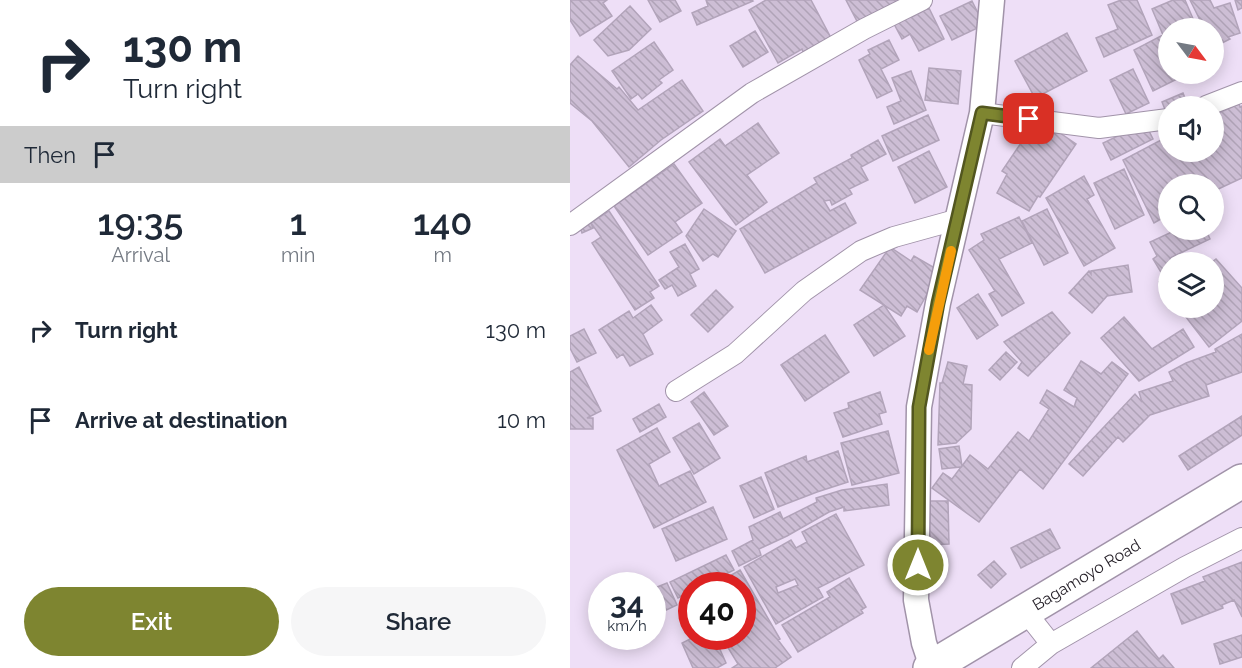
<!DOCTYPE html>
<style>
:root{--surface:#fff;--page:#f6f6f7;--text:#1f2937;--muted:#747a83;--accent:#7e8530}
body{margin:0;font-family:Raleway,sans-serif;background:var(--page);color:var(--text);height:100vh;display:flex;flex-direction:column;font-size:22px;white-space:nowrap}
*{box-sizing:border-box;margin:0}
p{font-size:20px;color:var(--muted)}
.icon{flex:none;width:33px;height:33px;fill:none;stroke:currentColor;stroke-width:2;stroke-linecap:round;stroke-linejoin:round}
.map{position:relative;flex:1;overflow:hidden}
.drawer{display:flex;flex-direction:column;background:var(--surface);width:570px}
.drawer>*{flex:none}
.banner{background:#fff;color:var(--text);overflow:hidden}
.needle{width:39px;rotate:122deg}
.buttons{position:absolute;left:588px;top:18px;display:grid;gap:12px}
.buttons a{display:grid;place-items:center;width:66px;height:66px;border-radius:50%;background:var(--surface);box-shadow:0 3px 15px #0003;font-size:30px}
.speed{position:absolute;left:18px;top:572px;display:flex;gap:12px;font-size:30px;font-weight:700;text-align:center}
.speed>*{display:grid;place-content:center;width:78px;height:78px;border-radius:50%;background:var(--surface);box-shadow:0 3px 15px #0003;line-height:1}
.speed small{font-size:15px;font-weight:400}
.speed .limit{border:9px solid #d22;background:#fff;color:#111}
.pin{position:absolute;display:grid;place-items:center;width:51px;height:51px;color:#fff;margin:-26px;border-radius:12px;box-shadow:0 3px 9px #0006}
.me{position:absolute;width:66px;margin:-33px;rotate:0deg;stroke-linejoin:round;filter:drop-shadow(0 0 4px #0008)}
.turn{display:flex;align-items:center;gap:21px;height:126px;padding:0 24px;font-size:27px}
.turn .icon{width:78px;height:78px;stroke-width:2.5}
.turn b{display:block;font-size:42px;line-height:51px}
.then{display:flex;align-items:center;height:57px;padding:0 24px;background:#0003;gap:12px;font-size:22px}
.eta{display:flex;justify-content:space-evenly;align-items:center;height:102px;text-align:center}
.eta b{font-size:36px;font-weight:600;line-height:42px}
.primary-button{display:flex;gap:12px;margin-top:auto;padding:12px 24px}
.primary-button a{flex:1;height:69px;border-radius:36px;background:var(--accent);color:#fff;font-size:24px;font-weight:600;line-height:69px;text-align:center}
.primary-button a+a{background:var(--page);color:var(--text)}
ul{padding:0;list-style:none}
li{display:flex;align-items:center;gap:18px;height:90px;padding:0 24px}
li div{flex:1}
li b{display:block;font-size:22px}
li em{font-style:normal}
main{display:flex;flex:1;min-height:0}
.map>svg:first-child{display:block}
</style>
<main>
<section class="drawer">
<div class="banner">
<div class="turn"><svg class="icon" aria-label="right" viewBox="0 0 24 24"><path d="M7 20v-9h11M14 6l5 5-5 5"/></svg><div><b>130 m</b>Turn right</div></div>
<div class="then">Then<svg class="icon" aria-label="arrive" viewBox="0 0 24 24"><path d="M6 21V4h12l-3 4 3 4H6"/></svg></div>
</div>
<div class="eta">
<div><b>19:35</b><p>Arrival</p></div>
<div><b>1</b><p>min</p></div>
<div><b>140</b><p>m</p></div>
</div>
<ul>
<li><svg class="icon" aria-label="right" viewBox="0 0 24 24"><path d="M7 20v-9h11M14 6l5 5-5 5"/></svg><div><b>Turn right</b></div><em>130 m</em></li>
<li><svg class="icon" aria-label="arrive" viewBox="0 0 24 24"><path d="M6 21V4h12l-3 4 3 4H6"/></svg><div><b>Arrive at destination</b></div><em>10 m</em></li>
</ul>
<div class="primary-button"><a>Exit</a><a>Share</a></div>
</section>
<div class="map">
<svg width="672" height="668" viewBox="0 0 672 668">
<defs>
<pattern id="building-back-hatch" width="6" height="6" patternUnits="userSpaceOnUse" patternTransform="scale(1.5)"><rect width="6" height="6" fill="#cdbed5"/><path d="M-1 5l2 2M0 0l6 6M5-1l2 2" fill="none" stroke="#b0a3b7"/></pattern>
</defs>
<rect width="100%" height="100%" fill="#eedff7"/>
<!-- building -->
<path fill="url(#building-back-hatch)" stroke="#b2a4ba" stroke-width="1.5" fill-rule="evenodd" d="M0,0H37L33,3L42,16L10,36L0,20Z
M78,0H105L111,11L90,22Z
M136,0H182L183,1L127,25L122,13L138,6Z
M196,0H241L261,38L233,52L232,49L208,63L179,10Z
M276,0H341L290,27Z
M551,0H567L582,35L534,57L526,38L548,29L538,5Z
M603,0H615L627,28H598V74H626L612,79L611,77L583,91L564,50L593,35L582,9Z
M620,0H640L644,8L660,3L670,33L658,37L660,39L644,47V28H634Z
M665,0H672V8L668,10Z
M402,1L414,25L382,40L370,16Z
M60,6L81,29L59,50L38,56L24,40Z
M359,8L374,39L349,51L340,34L332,39L323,22L340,13L342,17Z
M185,31L198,52L173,67L160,46Z
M497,33L517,71L465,98L445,61Z
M319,40L329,60L311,69L322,91L307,98L289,60L300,54L298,50Z
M84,42L103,70L89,80L92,83L72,99L68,94L61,99L42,71Z
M8,56L47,89L49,87L68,110L112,80L133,111L91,140L59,167L22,121L0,103V65Z
M359,68L391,71L388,104L355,100Z
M563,69L579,103L556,114L540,80Z
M341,71L356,110L324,124L317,107L331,101L322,78Z
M613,93L617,103L609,106H598V111L596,112L592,102Z
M669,104L670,107L672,106V178L644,191V184H598V215L584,223L553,160L591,140L593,145L598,143V152H644V115Z
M358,115L369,140L323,161L312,136Z
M468,118L506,144L470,197L468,196L459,211L427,193L437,174L432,171Z
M188,123L209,153L177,175L197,202L166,225L119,162L150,139L155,146Z
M575,123L583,139L541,160L533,143Z
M308,140L316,154L291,167L298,180L279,189L282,194L262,205L260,200L254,201L260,211L275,203L286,223L195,273L170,229L247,183L244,178L282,158L281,155Z
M359,151L377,187L345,203L328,167Z
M104,164L132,203L105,222L112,232L78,255L44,206Z
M554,169L574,215L545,229L524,183Z
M514,176L524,195L517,199L545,248L514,266L476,198Z
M134,209L166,231L148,257L143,254L133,261L116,236Z
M477,209L498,253L474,265L452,221Z
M39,211L89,286L80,292L84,298L65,310L22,243L31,237L21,223Z
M449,217L462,243L429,259L454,303L432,316L419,294L425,291L399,250L414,240L411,234Z
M21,223L23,228L12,233L10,227Z
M606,230H636L640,239L600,258L602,262H598V270L592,274L583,259L587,256L580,242Z
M115,244L129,269L120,274L126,286L108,296L102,285L95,289L89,280L109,267L100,252Z
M320,247L341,261L344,256L370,271L347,312L337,306L331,316L290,290Z
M622,256L627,262H614Z
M646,259L672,288V321L639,347L609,308H644V262H642Z
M558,265L562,292L537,296L522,313L499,293L519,271L521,274V271Z
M598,275V294L589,282Z
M146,290L163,307L138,332L121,315Z
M408,294L428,325L407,339L387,308Z
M81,305L92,320L73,334L83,354L60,366L53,354L47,358L29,330L59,311L63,318Z
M314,305L335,336L304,356L284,325Z
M482,312L500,333L458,376L448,368L452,362L434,342Z
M554,317L582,349L613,329L624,347L569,381L531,338Z
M14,329L26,353L7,362L0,348V336Z
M672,334V372L636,385L639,396L580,415L553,442L548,437L513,476L499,464L565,394L572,402L569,392L603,381L599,372L616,363L646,352L645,349Z
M255,335L279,372L235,401L211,365Z
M436,352L447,362L430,380L419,370Z
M511,361L531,374L542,362L558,374L473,489L450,469L409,522L362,488L373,473L382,479L391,467L372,469L369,449L389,446L392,466L400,455L418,469L448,432L459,441L479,409L470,403L477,390L504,407L507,398L494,390Z
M378,362L397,366L393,384L402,385L401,429L386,443L368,445L370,383H372Z
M9,367L31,411L17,418H23V429H0V372Z
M134,392L158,426L144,435L121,402Z
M310,392L316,412L309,414L312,424L273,437L264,413L279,408L278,403Z
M89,404L96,417L70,432L63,419Z
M672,416V435L618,470L609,456Z
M129,423L150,458L124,474L103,438Z
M87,428L100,452L79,464L89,486L120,471L136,502L84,528L47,450Z
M318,431L329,473L282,485L271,443Z
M268,451L278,482L247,492L208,507L195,473L236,456L237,462Z
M191,477L204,509L184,518L170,486Z
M317,484L319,505L274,511V507L259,512L217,536L189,549L191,555L169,566L162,551L183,540L179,527L210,512L213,519L247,502L246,498L272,490Z
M359,501H378L379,544L359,545Z
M143,507L157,539L106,561L92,529Z
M266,514L294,565L248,588L253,597L206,624L174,567L221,540L226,548L237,542L232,532ZM225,579L228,585L208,593L206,587Z
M480,529L490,548L451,568L441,548Z
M156,555L164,570L134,585H122V591L108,598L100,582Z
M424,561L436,574L421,588L408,575Z
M672,562V617L664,600L652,605L653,608L612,624L601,594L635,581L633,577Z
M170,570L210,639L208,640L221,657L205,668H162L168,664L151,636H172V585H144Z
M279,578L296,607L291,610L293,613L228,652L212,625L260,597L257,592Z
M97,583L107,605L90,613L82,597V589Z
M567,631L589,659L593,655L604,668H521Z
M672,635V657L650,664L644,644Z
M126,636H144L156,663L147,668H123L112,643Z"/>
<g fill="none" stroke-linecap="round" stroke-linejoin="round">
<!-- minor casing -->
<g stroke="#a193a9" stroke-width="22">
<path id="minor" d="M636,106L672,92
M412,113L529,128L598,119
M0,225L182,93L294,29L352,0
M106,391L165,354L234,291L291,251L324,237L389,219
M455,611L481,644
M452,668L481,644L615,567L672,538"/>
</g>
<!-- tertiary casing -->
<g stroke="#a193a9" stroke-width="27">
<path id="tertiary" d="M362,667L354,643L346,600L349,407L368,303L412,113L422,0"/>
</g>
<!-- trunk casing -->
<g stroke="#a193a9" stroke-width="36">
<g id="trunk">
<path id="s1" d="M360,668L672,481"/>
</g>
</g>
<!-- minor -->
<use href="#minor" stroke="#fff" stroke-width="20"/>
<!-- tertiary -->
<use href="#tertiary" stroke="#fff" stroke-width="24"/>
<!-- trunk -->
<use href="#trunk" stroke="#fff" stroke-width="33"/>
</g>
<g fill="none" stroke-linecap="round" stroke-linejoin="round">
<!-- route casing -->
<g stroke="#52561f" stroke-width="15">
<path id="route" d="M348,565L349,407L368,303L412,113L459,119"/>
</g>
<!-- route -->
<use href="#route" stroke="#7e8530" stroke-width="10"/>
<!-- slow -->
<path stroke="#f59e0b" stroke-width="10" d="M359,350L381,251"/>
</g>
<g text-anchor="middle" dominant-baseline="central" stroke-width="4.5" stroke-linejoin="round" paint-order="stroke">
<!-- street labels -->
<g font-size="16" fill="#231e26" stroke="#f8effe">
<text stroke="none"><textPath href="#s1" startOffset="182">Bagamoyo Road</textPath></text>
</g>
</g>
</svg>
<div class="buttons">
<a><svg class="needle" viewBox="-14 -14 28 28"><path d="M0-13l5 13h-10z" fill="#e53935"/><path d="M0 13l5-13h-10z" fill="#747a83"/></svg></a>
<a><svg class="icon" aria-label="sound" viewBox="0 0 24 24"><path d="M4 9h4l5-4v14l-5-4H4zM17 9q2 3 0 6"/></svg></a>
<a><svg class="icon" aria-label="search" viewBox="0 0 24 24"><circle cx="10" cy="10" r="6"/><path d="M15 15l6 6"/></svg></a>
<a><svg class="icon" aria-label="layers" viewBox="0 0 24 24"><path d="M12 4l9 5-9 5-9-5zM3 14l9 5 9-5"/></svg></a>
</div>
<div class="speed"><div>34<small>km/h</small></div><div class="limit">40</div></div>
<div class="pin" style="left:459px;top:119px;background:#d93025"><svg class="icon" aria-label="arrive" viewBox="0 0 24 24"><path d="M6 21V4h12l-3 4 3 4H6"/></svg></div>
<svg class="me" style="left:348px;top:565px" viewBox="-20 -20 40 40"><circle r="17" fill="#7e8530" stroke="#fff" stroke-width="3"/><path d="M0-11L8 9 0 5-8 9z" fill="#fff"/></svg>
</div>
</main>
